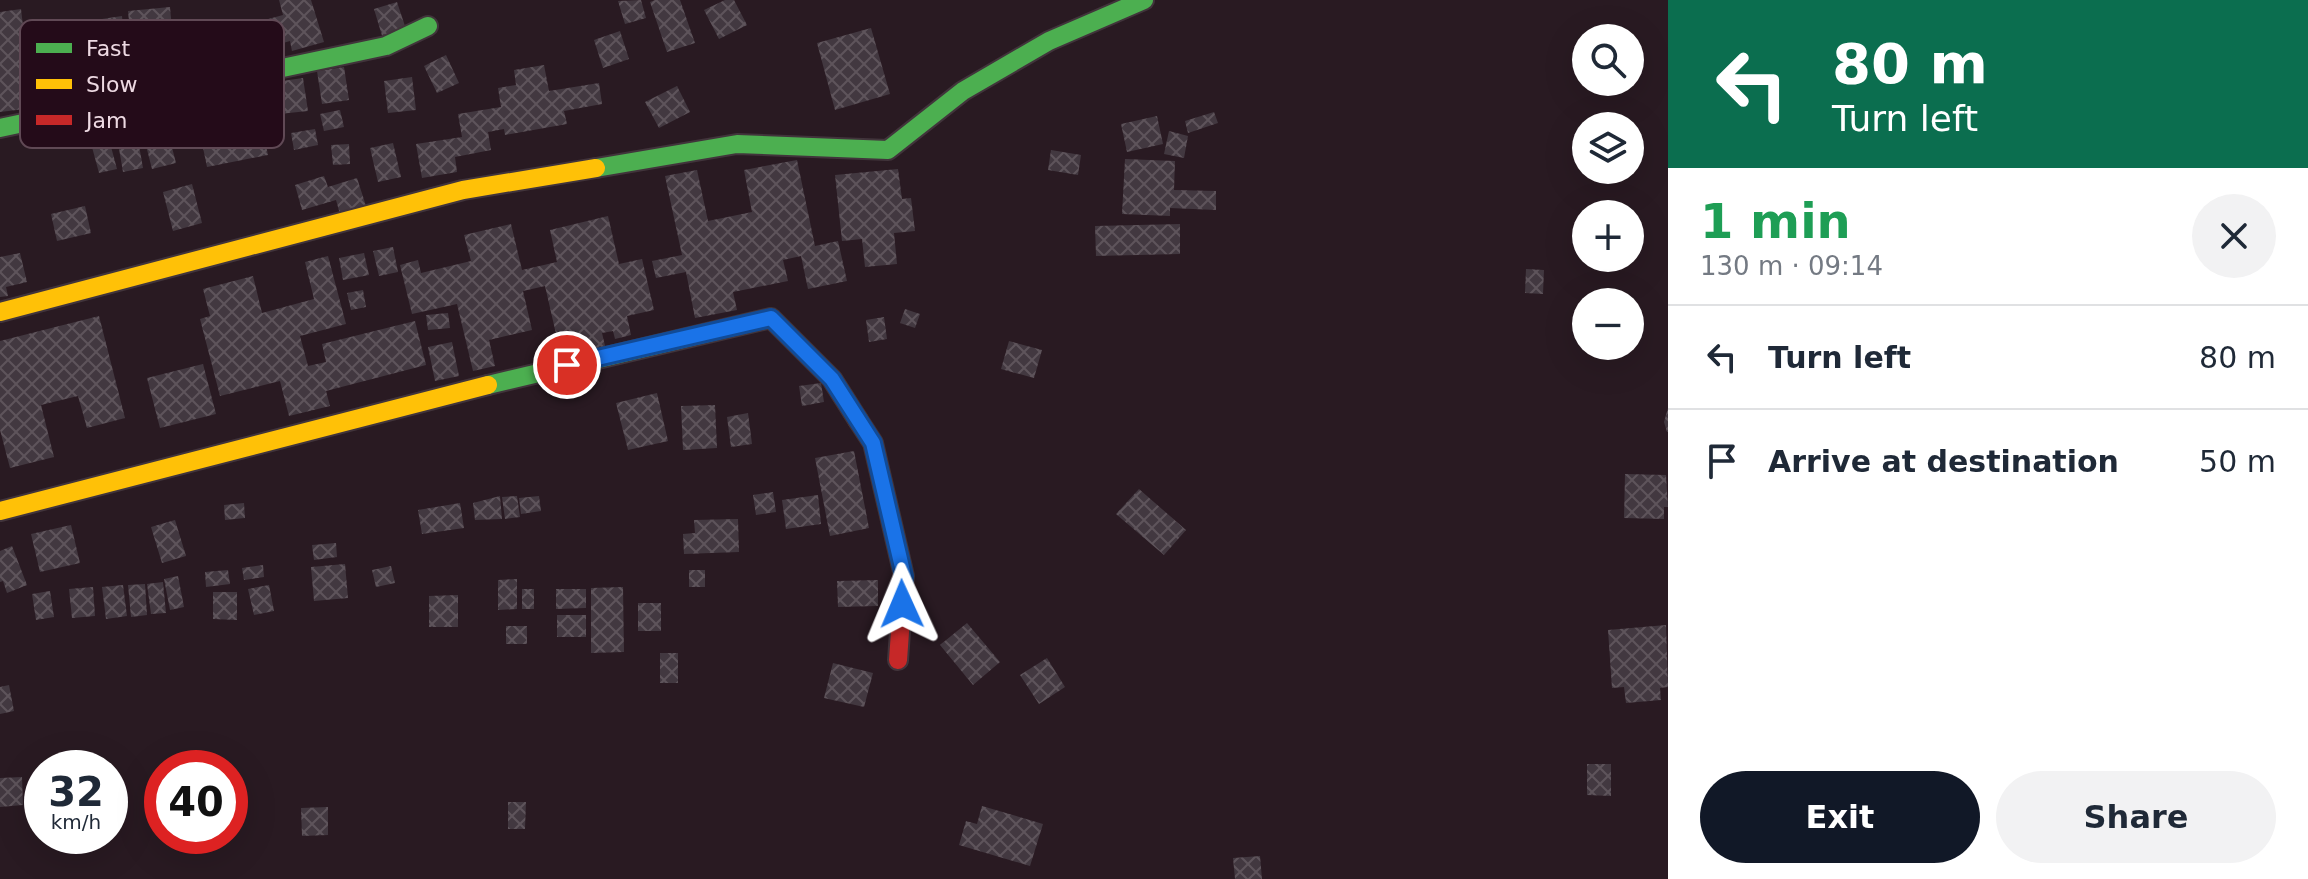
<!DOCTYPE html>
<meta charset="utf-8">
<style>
:root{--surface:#fff;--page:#f2f2f3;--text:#1f2937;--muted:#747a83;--line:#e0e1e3;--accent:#111827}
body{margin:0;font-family:"DejaVu Sans",sans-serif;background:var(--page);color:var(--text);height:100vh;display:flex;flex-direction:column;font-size:30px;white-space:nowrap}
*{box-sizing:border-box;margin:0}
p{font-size:26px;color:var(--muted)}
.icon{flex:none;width:44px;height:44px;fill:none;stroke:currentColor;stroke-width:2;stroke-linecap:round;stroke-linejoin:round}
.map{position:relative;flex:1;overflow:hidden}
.panel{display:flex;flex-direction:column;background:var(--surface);width:640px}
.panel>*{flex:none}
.hud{background:#0b6e4f;color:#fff;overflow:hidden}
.tools{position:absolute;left:1572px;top:24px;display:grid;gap:16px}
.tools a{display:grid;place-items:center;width:72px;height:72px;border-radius:50%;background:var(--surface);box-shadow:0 8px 32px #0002;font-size:40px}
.speed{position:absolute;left:24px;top:750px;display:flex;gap:16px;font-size:40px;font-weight:700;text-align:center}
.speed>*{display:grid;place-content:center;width:104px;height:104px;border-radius:50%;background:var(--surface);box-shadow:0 8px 32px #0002;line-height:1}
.speed small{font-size:20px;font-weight:400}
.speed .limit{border:12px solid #d22;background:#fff;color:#111}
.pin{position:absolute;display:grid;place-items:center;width:68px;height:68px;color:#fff;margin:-34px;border:4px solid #fff;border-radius:50%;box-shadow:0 2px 8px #0007}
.me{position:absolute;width:88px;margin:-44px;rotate:359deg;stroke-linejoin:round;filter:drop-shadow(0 0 6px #0008)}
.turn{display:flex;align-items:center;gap:28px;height:168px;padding:0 32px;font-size:36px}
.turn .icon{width:104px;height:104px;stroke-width:2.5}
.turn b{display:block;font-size:56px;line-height:68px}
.round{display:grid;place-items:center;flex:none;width:84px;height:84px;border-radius:42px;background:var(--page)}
.headline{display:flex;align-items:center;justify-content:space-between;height:136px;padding:0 32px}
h1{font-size:48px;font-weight:800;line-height:60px;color:#1e9e55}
.button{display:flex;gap:16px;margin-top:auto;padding:16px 32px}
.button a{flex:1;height:92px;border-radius:48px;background:var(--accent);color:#fff;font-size:32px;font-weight:800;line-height:92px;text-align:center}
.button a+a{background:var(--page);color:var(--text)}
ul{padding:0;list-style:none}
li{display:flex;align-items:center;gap:24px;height:104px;padding:0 32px;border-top:2px solid var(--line)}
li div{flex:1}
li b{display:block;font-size:30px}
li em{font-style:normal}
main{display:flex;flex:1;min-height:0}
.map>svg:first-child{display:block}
</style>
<main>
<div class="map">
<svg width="1668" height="879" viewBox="0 0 1668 879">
<defs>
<pattern id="building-cross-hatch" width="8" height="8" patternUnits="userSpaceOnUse" patternTransform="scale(2)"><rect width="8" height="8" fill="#423840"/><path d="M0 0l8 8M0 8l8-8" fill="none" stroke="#5e545b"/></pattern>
</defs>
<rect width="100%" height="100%" fill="#291a22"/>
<!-- building -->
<path fill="url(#building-cross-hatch)" d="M279,0H311L324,42L292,51L290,41L269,47L261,21L283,15Z
M641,0L646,18L625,24L618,1Z
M655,0H680L695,43L667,52L650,2Z
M725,0H734L747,25L719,39L704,10Z
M397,2L407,32L383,39L374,9Z
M170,7L173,40L131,44L128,11Z
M21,9L33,108L0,112V12Z
M122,16L124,40L105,42L102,19Z
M871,28L890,94L835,110L817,43Z
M620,31L629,59L603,68L594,40Z
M446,55L459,83L437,93L424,66Z
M544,65L549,91L599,83L602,104L564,111L567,124L505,135L504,129L488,132L491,150L455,157L457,172L422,178L416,144L462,137L458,114L501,107L498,88L516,85L514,70Z
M344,67L349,100L322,104L317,71Z
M412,77L416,110L388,113L384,81Z
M303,78L308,111L279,114L275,82Z
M677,86L690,112L659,128L645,102Z
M256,97L268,155L207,167L195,109Z
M340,110L344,127L324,131L320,114Z
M1214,112L1218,123L1188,133L1185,121Z
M1157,116L1163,144L1127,152L1121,124Z
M165,120L176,163L152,169L141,126Z
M315,129L318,145L294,150L291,133Z
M1169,131L1188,136L1184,158L1164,154Z
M137,134L143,168L123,172L117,137Z
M110,143L117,169L99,173L92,147Z
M393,143L401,177L378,182L370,148Z
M349,144L350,164L333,165L331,145Z
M1051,150L1081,155L1078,175L1048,170Z
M1125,159L1175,161L1174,190L1216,191V210L1170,208V216L1122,214Z
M797,160L815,246L838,241L847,281L808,289L801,256L783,260L788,281L733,292L737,310L695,318L686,272L656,278L652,261L682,255L665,176L697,170L708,221L752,212L744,170Z
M898,169L902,199L911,198L915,231L894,233L897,264L865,267L862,239L842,241L835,175Z
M324,176L328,187L357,178L366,206L340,214L336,200L302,210L295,185Z
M192,184L202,223L173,231L163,192Z
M85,206L91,233L57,241L51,214Z
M608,216L619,264L642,259L654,310L627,316L631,335L615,339L613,331L602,333L606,350L562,360L545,286L523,291L532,330L489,340L495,366L473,371L457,304L412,314L400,265L418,260L421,273L471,261L464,235L511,224L522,270L557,262L550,230Z
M1180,224V254L1096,256L1095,226Z
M393,247L398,272L379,276L373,251Z
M20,253L27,282L6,287L8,296L0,297V257Z
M364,253L369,275L343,280L339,258Z
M328,256L346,324L300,336L308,366L326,362L322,344L415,321L426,365L326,391L330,406L289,416L280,381L220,396L200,319L210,316L203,289L253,276L262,313L314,299L305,262Z
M1526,269L1544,270L1543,294L1525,293Z
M363,290L366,307L351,310L347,293Z
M905,309L920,314L915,328L900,323Z
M448,313L450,328L428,330L426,315Z
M99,316L125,418L87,428L78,396L41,405L54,457L10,468L0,430V341Z
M884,317L887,339L869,342L866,320Z
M1009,341L1042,350L1034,378L1001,369Z
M452,342L459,376L435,381L428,347Z
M203,364L216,414L160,428L147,378Z
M821,383L824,402L802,406L799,386Z
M657,393L668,441L628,450L616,403Z
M715,405L717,448L683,450L681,406Z
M1668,408V432H1667L1664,422Z
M748,413L752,444L731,447L727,417Z
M854,451L869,528L830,536L815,458Z
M1625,474L1666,475L1668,507H1664V519L1624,518Z
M1139,489L1186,530L1164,555L1116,514Z
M773,492L776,512L756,515L753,495Z
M818,495L821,524L786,529L782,500Z
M500,496L502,519L475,520L473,503Z
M517,496L520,517L505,519L502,497Z
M539,496L541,511L521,514L519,498Z
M244,503L245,518L225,520L224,505Z
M460,503L464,528L422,534L418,510Z
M738,519L739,552L684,554L683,534L695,533L694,520Z
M175,520L186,556L162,563L151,527Z
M71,525L80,563L40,572L31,534Z
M336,543L337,557L314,560L312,545Z
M12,546L27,585L7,593L3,581L0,582V551Z
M345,564L348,598L314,601L311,567Z
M263,565L264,577L244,580L242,568Z
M391,566L395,583L376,587L372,570Z
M228,570L230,584L206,587L205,572Z
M689,570H705V587H689Z
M178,576L184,607L170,610L164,579Z
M517,579V609L498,610V580Z
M878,580V606L838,607L837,581Z
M163,582L166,613L151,614L147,584Z
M145,584L147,615L131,617L128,585Z
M123,585L127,616L106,619L102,587Z
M269,585L274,611L254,615L248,589Z
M93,587L95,616L72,618L69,589Z
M623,587L624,652L591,653V588Z
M522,589H534V609H522Z
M556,589H586V608L556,609Z
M50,591L54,617L36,620L32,594Z
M213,592H237V620L213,619Z
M458,595V627H429V596Z
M638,603H661V631H638Z
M557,615H586V637H557Z
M967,623L1000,662L973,685L940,645Z
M1666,625L1668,687L1660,688L1661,700L1626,703L1624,687L1612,688L1608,630Z
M506,626H527V644H506Z
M660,653H678V683H660Z
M1047,658L1065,687L1039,704L1020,675Z
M833,663L873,673L864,707L824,698Z
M9,685L14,711L0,714V687Z
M1587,764H1611V796L1587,795Z
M22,777L23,805L0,807V778Z
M508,802H526L525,829H508Z
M982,806L1043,824L1030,866L959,845L966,821L977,824Z
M328,807V835L302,836L301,808Z
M1260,856L1262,879H1235L1233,858Z"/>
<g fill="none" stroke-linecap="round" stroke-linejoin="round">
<!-- fast casing -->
<g stroke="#41343b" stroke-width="22">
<path id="fast" d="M0,128L386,46L428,26
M596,168L737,144L888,150L963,91L1049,41L1144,0
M488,385L771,318L832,379L858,420"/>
</g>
<!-- slow casing -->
<g stroke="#41343b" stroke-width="22">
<path id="slow" d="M0,312L463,190L596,168
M0,511L488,385"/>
</g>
<!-- jam casing -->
<g stroke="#41343b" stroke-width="22">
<path id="jam" d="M858,420L873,443L904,576L898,660"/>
</g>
<!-- fast -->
<use href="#fast" stroke="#4caf50" stroke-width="18"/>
<!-- slow -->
<use href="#slow" stroke="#ffc107" stroke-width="18"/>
<!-- jam -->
<use href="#jam" stroke="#c62828" stroke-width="18"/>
</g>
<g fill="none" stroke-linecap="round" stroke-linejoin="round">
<!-- route casing -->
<g stroke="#114b97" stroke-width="20">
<path id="route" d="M567,365L771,318L832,379L873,443L904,576L902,604"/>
</g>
<!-- route -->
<use href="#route" stroke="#1a73e8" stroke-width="14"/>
</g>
<!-- legend -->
<rect x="20" y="20" width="264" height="128" rx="12" fill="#240b19" stroke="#604955" stroke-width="2"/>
<rect x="36" y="43" width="36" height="10" fill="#4caf50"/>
<rect x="36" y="79" width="36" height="10" fill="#ffc107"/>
<rect x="36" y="115" width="36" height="10" fill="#c62828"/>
<g font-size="22" fill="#edd9e2">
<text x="86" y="56">Fast</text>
<text x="86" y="92">Slow</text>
<text x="86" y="128">Jam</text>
</g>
</svg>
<div class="tools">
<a><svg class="icon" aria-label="search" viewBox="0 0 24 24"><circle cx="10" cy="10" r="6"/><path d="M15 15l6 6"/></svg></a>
<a><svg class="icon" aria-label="layers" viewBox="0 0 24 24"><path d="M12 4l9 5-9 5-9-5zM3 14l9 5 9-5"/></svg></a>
<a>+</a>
<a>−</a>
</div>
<div class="speed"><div>32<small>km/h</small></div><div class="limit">40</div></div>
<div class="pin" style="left:567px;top:365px;background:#d93025"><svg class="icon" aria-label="arrive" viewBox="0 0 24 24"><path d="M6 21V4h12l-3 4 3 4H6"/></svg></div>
<svg class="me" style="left:902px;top:604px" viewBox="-20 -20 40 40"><path d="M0-17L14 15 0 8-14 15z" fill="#1a73e8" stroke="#fff" stroke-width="4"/></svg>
</div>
<section class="panel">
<div class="hud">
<div class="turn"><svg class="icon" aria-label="left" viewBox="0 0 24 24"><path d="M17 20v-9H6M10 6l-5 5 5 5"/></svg><div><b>80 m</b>Turn left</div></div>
</div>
<div class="headline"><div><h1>1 min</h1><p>130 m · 09:14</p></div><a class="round"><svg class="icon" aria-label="close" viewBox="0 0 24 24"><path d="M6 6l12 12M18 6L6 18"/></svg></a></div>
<ul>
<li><svg class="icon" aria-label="left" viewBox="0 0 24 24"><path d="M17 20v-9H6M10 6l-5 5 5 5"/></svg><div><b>Turn left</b></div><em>80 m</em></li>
<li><svg class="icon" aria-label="arrive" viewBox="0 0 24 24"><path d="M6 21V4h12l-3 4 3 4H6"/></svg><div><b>Arrive at destination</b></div><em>50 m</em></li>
</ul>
<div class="button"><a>Exit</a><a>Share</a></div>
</section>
</main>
